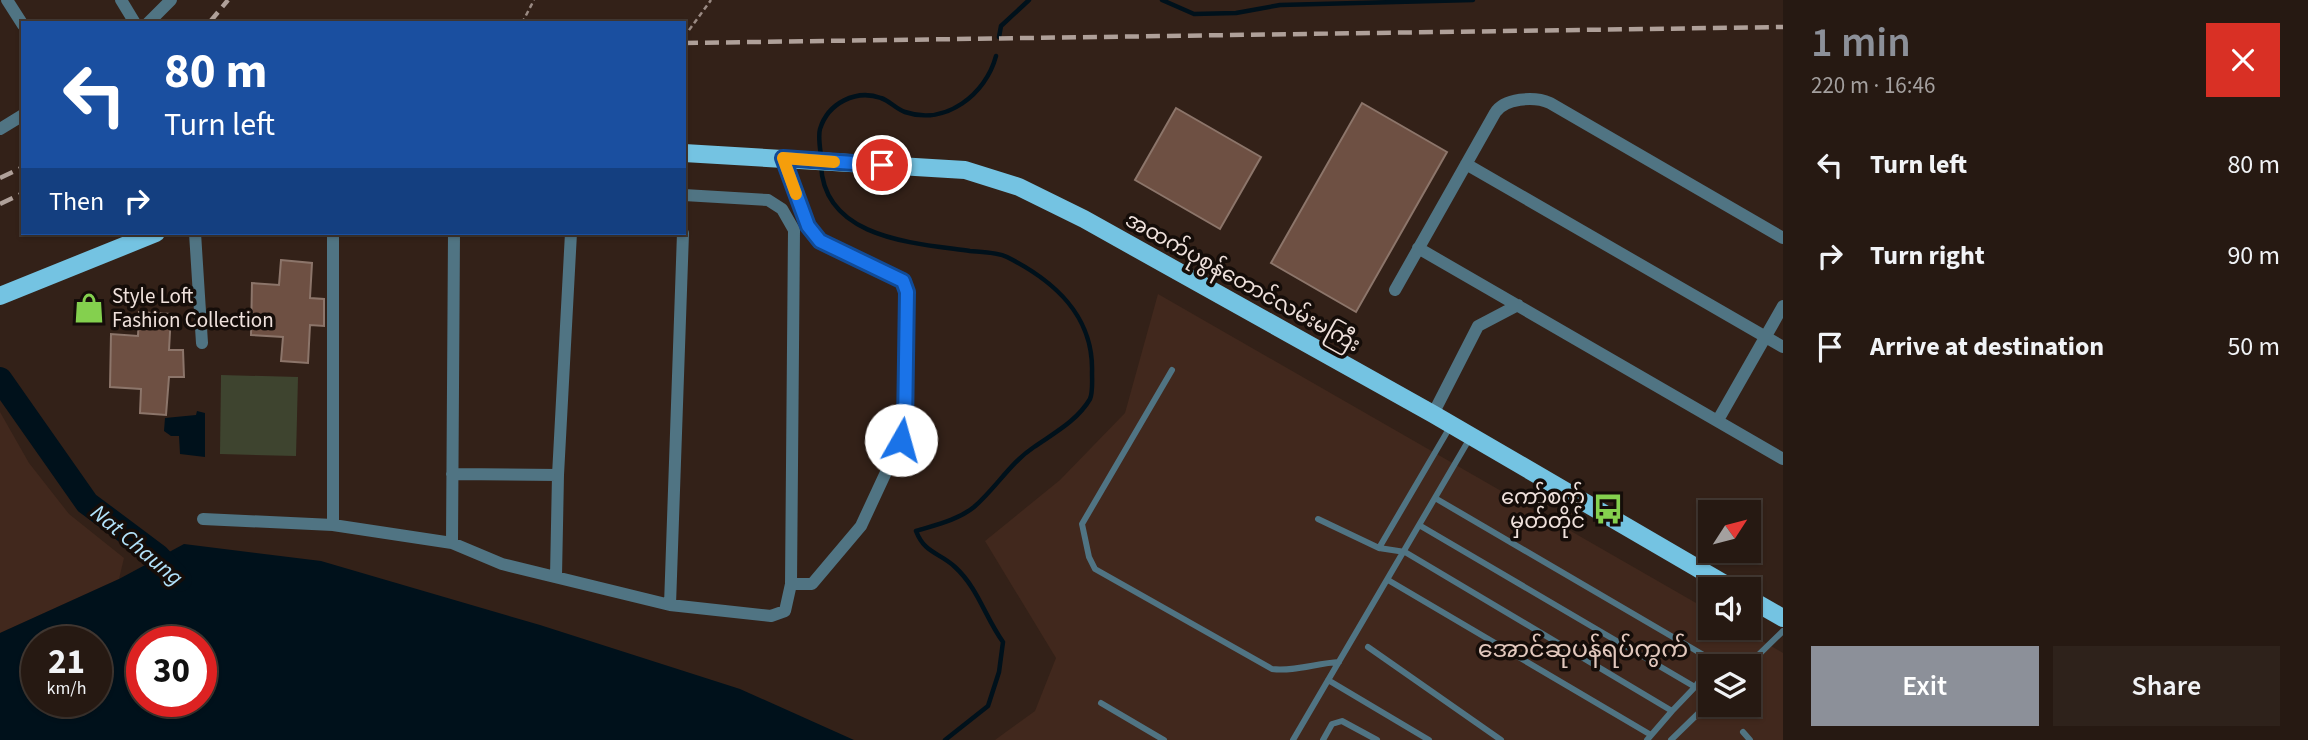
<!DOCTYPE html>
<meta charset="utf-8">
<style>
:root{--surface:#261912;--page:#2e221b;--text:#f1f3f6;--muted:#a4a09f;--line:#423832;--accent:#8c9099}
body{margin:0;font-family:"Source Sans 3","Noto Sans Myanmar",sans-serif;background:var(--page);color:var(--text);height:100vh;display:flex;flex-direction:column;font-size:26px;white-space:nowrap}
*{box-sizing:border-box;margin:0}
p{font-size:23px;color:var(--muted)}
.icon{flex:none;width:38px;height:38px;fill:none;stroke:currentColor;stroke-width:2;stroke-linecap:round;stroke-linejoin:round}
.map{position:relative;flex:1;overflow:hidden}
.panel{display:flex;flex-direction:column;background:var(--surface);width:525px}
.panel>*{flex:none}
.top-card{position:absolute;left:21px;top:21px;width:665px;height:214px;border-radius:0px;box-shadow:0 2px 5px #0004,0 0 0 2px var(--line);background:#1a4fa0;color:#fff;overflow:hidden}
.needle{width:46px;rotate:54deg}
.buttons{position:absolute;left:1698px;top:500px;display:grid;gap:14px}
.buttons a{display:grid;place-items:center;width:63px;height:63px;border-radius:0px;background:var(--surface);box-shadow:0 2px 5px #0004,0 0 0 2px var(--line);font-size:35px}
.speed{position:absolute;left:21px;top:626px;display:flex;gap:14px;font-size:35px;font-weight:700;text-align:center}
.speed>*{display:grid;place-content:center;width:91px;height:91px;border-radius:50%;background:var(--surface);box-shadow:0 2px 5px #0004,0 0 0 2px var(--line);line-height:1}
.speed small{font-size:18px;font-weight:400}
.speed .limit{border:10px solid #d22;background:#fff;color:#111}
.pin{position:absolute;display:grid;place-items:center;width:60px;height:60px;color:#fff;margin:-30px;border:4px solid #fff;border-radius:50%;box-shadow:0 2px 7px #0007}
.me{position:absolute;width:77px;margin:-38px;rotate:7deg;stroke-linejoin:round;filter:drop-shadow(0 0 5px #0008)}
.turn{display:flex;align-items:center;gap:24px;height:147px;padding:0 28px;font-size:32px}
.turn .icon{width:91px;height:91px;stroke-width:2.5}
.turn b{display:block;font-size:49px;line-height:60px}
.then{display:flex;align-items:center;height:66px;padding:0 28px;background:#0003;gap:14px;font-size:26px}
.round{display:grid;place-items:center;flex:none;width:74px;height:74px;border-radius:0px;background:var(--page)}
.head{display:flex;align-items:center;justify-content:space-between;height:119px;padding:0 28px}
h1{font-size:42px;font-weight:600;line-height:52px;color:var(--accent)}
.button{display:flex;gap:14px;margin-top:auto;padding:14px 28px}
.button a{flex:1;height:80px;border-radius:0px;background:var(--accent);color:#fff;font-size:28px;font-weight:600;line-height:80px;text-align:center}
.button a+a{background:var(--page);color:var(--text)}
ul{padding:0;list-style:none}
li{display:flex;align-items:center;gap:21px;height:91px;padding:0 28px}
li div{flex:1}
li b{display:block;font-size:26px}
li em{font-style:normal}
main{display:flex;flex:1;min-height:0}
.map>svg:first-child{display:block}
</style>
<main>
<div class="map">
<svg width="1783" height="740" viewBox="0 0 1783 740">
<rect width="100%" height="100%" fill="#332118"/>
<!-- built -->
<path fill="#41281d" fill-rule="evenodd" d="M1158,294L1710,611V628H1740L1783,653V740H995L1035,711L1056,658L985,541L1060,480L1125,413ZM1710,667H1748V705H1710Z
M0,412L29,463L69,514L124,558L119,579L0,633Z"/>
<!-- green -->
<path fill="#3e442f" d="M221,375L298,377L296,456L220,454Z"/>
<!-- water -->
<path fill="#00111b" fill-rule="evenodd" d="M197,411L205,413V457L180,454L179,436H171L164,431L165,418L196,415Z
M184,544L321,561L540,625L740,689L854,740H0V633L119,579ZM37,642H96V702H37ZM142,642H201V702H142Z"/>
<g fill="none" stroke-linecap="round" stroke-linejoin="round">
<!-- stream -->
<path stroke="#00111b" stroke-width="4.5" d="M1162,0L1194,14L1236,13L1280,5L1473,0
M999,37L1001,26L1029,0
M821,156C820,148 818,136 820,129C828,103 856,89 881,98C890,101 896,109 905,112C946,126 986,94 996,56
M821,165C824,239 914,243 970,251C982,252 997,252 1007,257C1055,281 1094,316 1092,373C1092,380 1093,392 1090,399C1077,421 1054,433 1034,447C1010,463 996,488 974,507C958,520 935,525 916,531C925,554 939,552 955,567C978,588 985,617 1003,642L999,672L988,706L945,740"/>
<!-- river -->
<path stroke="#00111b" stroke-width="24" d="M0,379L87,503L158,556L180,580"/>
</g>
<!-- building -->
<path fill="#6e5043" stroke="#8c756a" stroke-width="2" d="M1362,103L1447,152L1356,312L1271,263Z
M1176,108L1261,157L1220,229L1135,180Z
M281,260L312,263L310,298L324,299V326L310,325L308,363L281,361L283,337L251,335L252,283L279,285Z
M139,312L171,314L169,350H183L184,377H169L166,415L140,413L141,389L110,387L111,334L138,336Z"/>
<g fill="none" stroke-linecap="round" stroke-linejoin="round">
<!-- path -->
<path stroke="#9a8a83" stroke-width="2.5" stroke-dasharray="5 3.5" stroke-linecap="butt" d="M522,23L534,0
M684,37L711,0"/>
<!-- lane -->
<path stroke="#507483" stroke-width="6" d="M1172,370L1082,524L1089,557L1095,569L1272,669C1294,672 1317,663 1339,662
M1435,498L1707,657L1708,669L1695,687
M1318,519L1379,548L1405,552L1672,711L1695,687L1419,525
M1379,548L1450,427
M1388,580L1651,735
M1368,647L1501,740
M1746,667L1783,631
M1328,680L1429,740
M1101,703L1164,740
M1743,732L1750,740
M1293,740L1470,438
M1323,740L1332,724L1342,721L1377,740
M1647,740L1672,711
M1671,740L1710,702"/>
<!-- street -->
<path stroke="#507483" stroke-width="12" d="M7,0L23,25
M121,0L135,23
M148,23L171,0
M0,129L23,115
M783,158L808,226L820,241L903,281L907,292L905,427L901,440L861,526L812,584H791
M1466,164L1783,347
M195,233L202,343
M1418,248L1783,459
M1395,290L1495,113C1504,98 1534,96 1550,103L1783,238
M1433,414L1478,326L1518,305
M1718,420L1783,306
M452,474L558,475
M203,519L333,525L452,543L502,564L670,605L771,616L785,611L791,584L794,230L782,209L768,200L684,195
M333,525V233
M452,543L454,233
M556,576L558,475L571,233
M670,605L683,233"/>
<!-- primary -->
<path stroke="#74c3e2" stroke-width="18" d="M684,153L965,170L1019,187L1084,219L1433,414L1735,590
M0,296L156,233
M1748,598L1783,618"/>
<!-- rail -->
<path stroke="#afa099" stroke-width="4.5" stroke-dasharray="14 7" stroke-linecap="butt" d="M209,23L228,0
M684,43L1783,27
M0,178L23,167
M0,204L23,193"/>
</g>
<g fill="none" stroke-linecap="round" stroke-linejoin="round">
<!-- route casing -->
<g stroke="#114b97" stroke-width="18">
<path id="route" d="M882,165L783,158L808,226L820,241L903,281L907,292L905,427L901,440"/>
</g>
<!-- route -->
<use href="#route" stroke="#1a73e8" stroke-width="12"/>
<!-- slow -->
<path stroke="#f59e0b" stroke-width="12" d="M796,194L783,158L834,162"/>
</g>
<!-- icons -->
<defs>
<g id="shop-bare" transform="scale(2.415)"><path d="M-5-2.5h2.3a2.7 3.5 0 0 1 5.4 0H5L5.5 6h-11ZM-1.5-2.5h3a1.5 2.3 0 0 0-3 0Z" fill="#84d04e" stroke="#150d09" stroke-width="2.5" paint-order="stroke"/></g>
<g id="bus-bare" transform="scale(2.415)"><path d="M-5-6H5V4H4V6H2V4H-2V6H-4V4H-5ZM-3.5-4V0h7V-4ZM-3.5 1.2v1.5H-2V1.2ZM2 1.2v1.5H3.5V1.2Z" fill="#84d04e" stroke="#150d09" stroke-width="2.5" paint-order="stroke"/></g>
</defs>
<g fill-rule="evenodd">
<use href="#shop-bare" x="89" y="308"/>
<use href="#bus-bare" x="1608" y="509"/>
</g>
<g text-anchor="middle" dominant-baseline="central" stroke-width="7" stroke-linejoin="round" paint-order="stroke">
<!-- street labels -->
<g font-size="21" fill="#efe1dc" stroke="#150d09">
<text transform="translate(1243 282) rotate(29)">အထက်ပုစွန်တောင်လမ်းမကြီး</text>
</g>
<!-- poi labels -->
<g font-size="21" fill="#efe1dc" stroke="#150d09" text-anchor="start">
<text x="112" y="296">Style Loft<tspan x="112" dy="24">Fashion Collection</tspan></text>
<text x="1585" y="497" text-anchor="end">ကော်စက်<tspan x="1585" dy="24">မှတ်တိုင်</tspan></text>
</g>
<!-- water labels -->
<g font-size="23" font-style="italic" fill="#b3e3fb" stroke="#150d09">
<text transform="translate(137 545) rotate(40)">Nat Chaung</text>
</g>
<!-- quarter labels -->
<g font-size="24" fill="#e2c8bd" stroke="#150d09">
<text x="1583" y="649">အောင်ဆုပန်ရပ်ကွက်</text>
</g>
</g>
</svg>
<div class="buttons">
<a><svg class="needle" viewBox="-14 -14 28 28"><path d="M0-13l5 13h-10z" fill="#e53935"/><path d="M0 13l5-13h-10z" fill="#a4a09f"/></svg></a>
<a><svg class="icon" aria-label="sound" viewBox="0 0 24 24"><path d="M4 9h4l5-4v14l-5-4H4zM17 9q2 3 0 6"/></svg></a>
<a><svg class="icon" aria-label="layers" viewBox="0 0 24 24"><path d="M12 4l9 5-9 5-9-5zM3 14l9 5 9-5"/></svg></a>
</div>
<div class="speed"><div>21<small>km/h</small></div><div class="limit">30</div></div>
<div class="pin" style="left:882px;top:165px;background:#d93025"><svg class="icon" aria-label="arrive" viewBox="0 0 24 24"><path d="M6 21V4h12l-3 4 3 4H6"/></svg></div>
<svg class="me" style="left:901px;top:440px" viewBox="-20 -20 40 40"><circle r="19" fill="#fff"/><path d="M0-13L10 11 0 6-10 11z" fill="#1a73e8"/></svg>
<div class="top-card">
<div class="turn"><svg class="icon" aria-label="left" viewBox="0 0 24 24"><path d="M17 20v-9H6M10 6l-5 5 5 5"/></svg><div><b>80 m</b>Turn left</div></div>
<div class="then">Then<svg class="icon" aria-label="right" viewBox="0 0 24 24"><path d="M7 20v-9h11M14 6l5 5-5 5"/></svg></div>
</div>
</div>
<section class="panel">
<div class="head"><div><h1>1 min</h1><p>220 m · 16:46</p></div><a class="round" style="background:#d93025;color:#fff"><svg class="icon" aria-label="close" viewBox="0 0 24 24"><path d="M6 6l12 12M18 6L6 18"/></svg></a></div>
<ul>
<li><svg class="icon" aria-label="left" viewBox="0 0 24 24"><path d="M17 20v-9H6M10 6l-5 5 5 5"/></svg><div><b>Turn left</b></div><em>80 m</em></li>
<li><svg class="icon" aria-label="right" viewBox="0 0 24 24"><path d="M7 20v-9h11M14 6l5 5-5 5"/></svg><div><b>Turn right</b></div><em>90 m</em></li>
<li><svg class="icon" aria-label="arrive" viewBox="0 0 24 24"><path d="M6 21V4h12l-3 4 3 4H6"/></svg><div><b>Arrive at destination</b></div><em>50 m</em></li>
</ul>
<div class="button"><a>Exit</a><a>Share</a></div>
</section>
</main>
